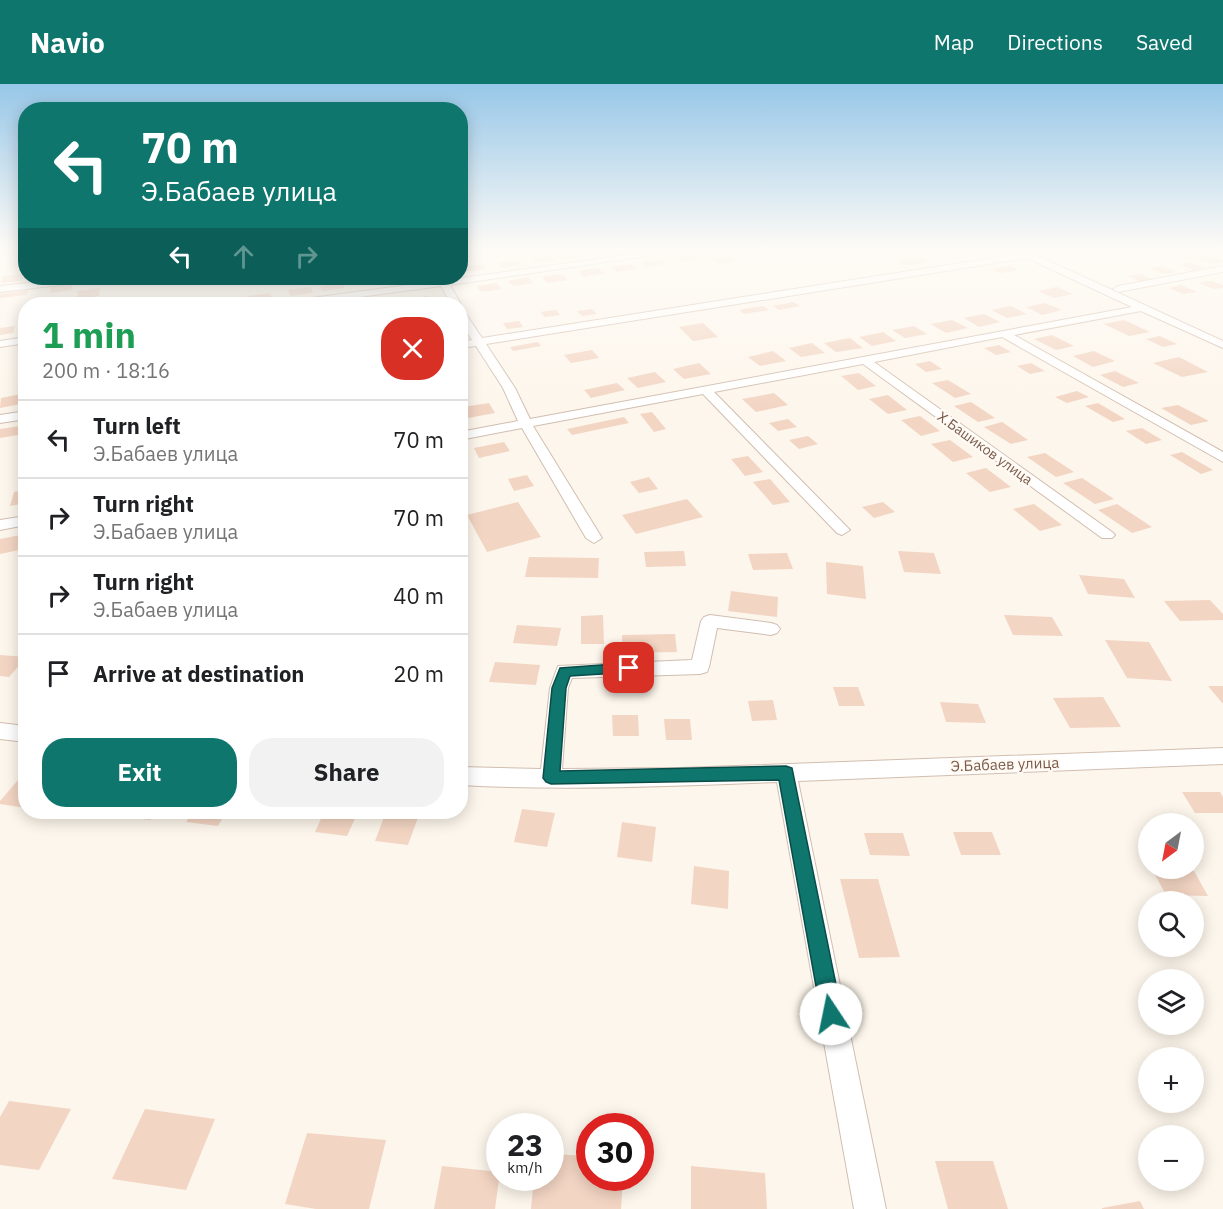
<!DOCTYPE html>
<meta charset="utf-8">
<style>
:root{--surface:#fff;--page:#f2f2f2;--text:#202124;--muted:#757577;--line:#e0e0e0;--accent:#0f766e}
body{margin:0;font-family:"IBM Plex Sans",sans-serif;background:var(--page);color:var(--text);height:100vh;display:flex;flex-direction:column;font-size:22px;white-space:nowrap}
*{box-sizing:border-box;margin:0}
p{font-size:20px;color:var(--muted)}
.icon{flex:none;width:33px;height:33px;fill:none;stroke:currentColor;stroke-width:2;stroke-linecap:round;stroke-linejoin:round}
.map{position:relative;flex:1;overflow:hidden}
.details{position:absolute;left:18px;top:213px;width:450px;height:522px;display:flex;flex-direction:column;background:var(--surface);border-radius:24px;box-shadow:0 3px 15px #0003}
.details>*{flex:none}
.top-card{position:absolute;left:18px;top:18px;width:450px;height:183px;border-radius:24px;box-shadow:0 3px 15px #0003;background:#0f766e;color:#fff;overflow:hidden}
.needle{width:39px;rotate:212deg}
.tools{position:absolute;left:1138px;top:729px;display:grid;gap:12px}
.tools a{display:grid;place-items:center;width:66px;height:66px;border-radius:50%;background:var(--surface);box-shadow:0 3px 15px #0003;font-size:30px}
.speed{position:absolute;left:486px;top:1029px;display:flex;gap:12px;font-size:30px;font-weight:700;text-align:center}
.speed>*{display:grid;place-content:center;width:78px;height:78px;border-radius:50%;background:var(--surface);box-shadow:0 3px 15px #0003;line-height:1}
.speed small{font-size:15px;font-weight:400}
.speed .limit{border:9px solid #d22;background:#fff;color:#111}
.pin{position:absolute;display:grid;place-items:center;width:51px;height:51px;color:#fff;margin:-26px;border-radius:12px;box-shadow:0 3px 9px #0006}
.me{position:absolute;width:66px;margin:-33px;rotate:349deg;stroke-linejoin:round;filter:drop-shadow(0 0 4px #0008)}
.turn{display:flex;align-items:center;gap:21px;height:126px;padding:0 24px;font-size:27px}
.turn .icon{width:78px;height:78px;stroke-width:2.5}
.turn b{display:block;font-size:42px;line-height:51px}
.lanes{display:flex;align-items:center;height:57px;padding:0 24px;background:#0003;justify-content:center;gap:30px;direction:ltr}
.lanes .off{opacity:.35}
.round{display:grid;place-items:center;flex:none;width:63px;height:63px;border-radius:24px;background:var(--page)}
.summary{display:flex;align-items:center;justify-content:space-between;height:102px;padding:0 24px}
h1{font-size:36px;font-weight:700;line-height:45px;color:#1e9e55}
.cta{display:flex;gap:12px;margin-top:auto;padding:12px 24px}
.cta a{flex:1;height:69px;border-radius:24px;background:var(--accent);color:#fff;font-size:24px;font-weight:700;line-height:69px;text-align:center}
.cta a+a{background:var(--page);color:var(--text)}
ul{padding:0;list-style:none}
li{display:flex;align-items:center;gap:18px;height:78px;padding:0 24px;border-top:2px solid var(--line)}
li div{flex:1}
li b{display:block;font-size:22px}
li em{font-style:normal}
header{display:flex;align-items:center;gap:36px;box-sizing:border-box;height:84px;padding:0 30px;background:var(--accent);color:#fff}
header strong{font-size:28px}
nav{display:flex;gap:33px;margin-inline-start:auto;font-size:21px}
.map>svg:first-child{display:block}
</style>
<header>
<strong>Navio</strong>
<nav><a>Map</a><a>Directions</a><a>Saved</a></nav>
</header>
<div class="map">
<svg width="1223" height="1125" viewBox="0 0 1223 1125">
<rect width="100%" height="100%" fill="#fdf6ec"/>
<!-- building -->
<path fill="#f3d5c3" d="M609,165L613,168L595,171L589,166Z
M578,167L584,172L565,175L560,170Z
M693,170L701,175L682,178L675,173Z
M550,171L555,176L536,179L531,174Z
M729,172L737,177L719,180L711,174Z
M1209,172L1223,177V178L1212,180L1197,174Z
M921,173L931,178L907,182L897,176Z
M659,175L666,180L647,183L641,178Z
M517,176L522,181L502,184L498,179Z
M1190,178L1205,184L1193,186L1178,180Z
M482,180L486,185L466,188L462,183Z
M630,180L637,185L618,188L611,183Z
M1010,182L1019,186L1001,189L991,185Z
M1162,182L1177,188L1164,190L1150,184Z
M598,184L604,189L584,193L578,187Z
M25,190L22,197L1,199L3,192Z
M562,190L568,196L547,199L542,193Z
M1140,190L1155,196L1142,198L1127,192Z
M528,193L533,199L513,202L508,197Z
M139,194V200L118,202V195Z
M381,194L384,199L362,202L360,196Z
M1211,197L1223,201V204L1214,205L1198,199Z
M342,198L344,204L322,207L320,202Z
M73,199L71,206L50,209L51,202Z
M497,199L502,205L481,208L476,202Z
M1181,201L1197,208L1183,210L1168,204Z
M311,203L313,209L290,212L288,206Z
M1057,203L1073,210L1054,214L1038,207Z
M100,204L99,212L77,215L78,207Z
M28,206L26,211L0,214V210Z
M270,209L272,215L248,219L247,212Z
M428,212L432,218L409,220L406,215Z
M233,214L234,220H209V218Z
M388,215L391,220H366L365,219Z
M793,218L800,222L779,226L773,222Z
M1045,219L1062,226L1042,231L1026,223Z
M763,222L769,226L744,230L739,226Z
M1011,222L1027,230L1007,234L991,226Z
M592,225L597,230L582,232L577,227Z
M556,226L560,231L545,233L540,228Z
M984,230L1000,238L979,243L964,234Z
M952,236L968,244L946,249L931,240Z
M1124,236L1150,248L1129,252L1104,240Z
M519,237L523,243L507,245L503,239Z
M703,239L718,253L693,257L679,243Z
M15,242L13,249L0,251V244Z
M914,242L927,250L905,254L892,246Z
M883,248L896,257L872,262L859,253Z
M1052,251L1074,262L1056,266L1034,255Z
M1160,252L1177,260L1163,263L1146,255Z
M850,254L863,264L836,268L824,259Z
M538,258L541,262L513,267L510,263Z
M812,259L825,269L801,273L789,264Z
M999,261L1011,268L996,271L984,264Z
M592,266L599,274L571,279L564,271Z
M773,267L786,277L760,282L748,273Z
M1094,267L1115,277L1093,283L1073,272Z
M1179,273L1208,288L1182,293L1153,279Z
M930,277L942,285L926,288L915,280Z
M699,279L711,290L684,295L673,285Z
M1031,279L1045,287L1030,290L1017,282Z
M1115,287L1139,299L1123,303L1100,291Z
M655,288L666,298L638,304L627,294Z
M859,289L876,302L858,306L841,292Z
M948,296L971,310L955,314L932,299Z
M617,299L625,306L591,314L584,306Z
M1077,307L1089,313L1067,319L1055,313Z
M26,309V319L0,324L1,314Z
M774,309L788,321L756,328L742,315Z
M888,311L907,326L888,330L869,315Z
M971,318L995,334L978,338L954,322Z
M489,319L495,329L468,334L463,323Z
M1098,319L1125,335L1113,338L1085,322Z
M1178,321L1209,337L1191,341L1161,324Z
M652,328L666,345L654,348L640,330Z
M920,332L940,347L921,352L901,336Z
M624,333L629,339L572,351L567,345Z
M788,335L797,343L778,347L769,339Z
M1002,338L1028,356L1011,360L984,343Z
M26,341L24,350L0,354V345Z
M1142,344L1162,356L1146,360L1126,347Z
M808,352L818,360L799,365L789,356Z
M950,356L973,373L953,378L931,360Z
M504,358L510,367L479,374L474,364Z
M1182,368L1213,386L1201,390L1170,371Z
M1045,369L1074,388L1056,393L1027,373Z
M748,372L763,388L745,392L731,375Z
M986,384L1011,403L990,408L966,389Z
M527,391L534,402L514,407L508,395Z
M649,393L658,405L639,409L630,398Z
M1082,394L1114,415L1095,420L1063,399Z
M770,395L790,418L773,421L753,398Z
M26,406V419L10,422L14,408Z
M687,415L703,433L636,450L622,431Z
M518,418L541,453L487,468L467,431Z
M883,418L895,428L874,434L862,423Z
M1034,420L1062,441L1040,447L1013,425Z
M1117,420L1152,443L1132,449L1098,426Z
M26,450L24,465L0,470V455Z
M684,467L686,482L646,483L644,468Z
M898,467L934,469L941,490L904,488Z
M787,469L793,485L753,486L748,470Z
M529,473L599,474L598,494L525,493Z
M826,478L863,482L866,515L827,510Z
M1079,491L1124,495L1135,514L1088,510Z
M731,507L778,513L777,533L728,527Z
M1210,516L1223,530V536L1180,537L1164,517Z
M603,531L604,560H581V532Z
M1004,531L1052,533L1063,552L1013,551Z
M517,541L561,544L557,562L513,559Z
M675,550L677,568L623,569L622,551Z
M1105,556L1149,558L1172,597L1127,594Z
M0,571L26,573V574L9,593L0,592Z
M495,578L540,581L536,601L489,598Z
M1208,602H1223V620Z
M833,603H858L865,622H839Z
M1103,613L1121,643L1070,644L1053,614Z
M773,616L777,636L752,637L748,617Z
M940,618L978,620L986,639L946,638Z
M612,631H638L639,652H613Z
M664,635H690L692,656H666Z
M24,689L26,724L0,720V717Z
M1182,708H1220L1223,713V729H1195Z
M522,725L555,729L547,763L514,758Z
M122,728H155L150,736L119,732Z
M193,728H226L218,742L186,738Z
M324,728H358L347,752L315,748Z
M386,728H420L408,761L375,757Z
M622,738L656,743L652,778L617,773Z
M953,748H992L1001,771H961Z
M864,749H903L910,772L870,771Z
M694,782L729,787L728,825L691,820Z
M1153,787H1194L1208,812L1166,811Z
M840,795H878L900,873L859,874Z
M9,1017L71,1025L39,1086L0,1081V1033Z
M145,1025L215,1035L186,1106L112,1095Z
M307,1049L386,1056L369,1125H316L285,1120Z
M550,1070L590,1072V1094H623L621,1125H531L534,1094H550Z
M935,1077H993L1008,1125H948Z
M442,1082L500,1088L495,1125H434Z
M691,1082L765,1089L767,1125H691Z
M1140,1117L1144,1125H1102V1124Z"/>
<g fill="none" stroke-linecap="round" stroke-linejoin="round">
<!-- minor casing -->
<g stroke="#d1beb0" stroke-width="2">
<path id="minor" d="M0,165H21L0,170Z
M669,165H695L450,201L461,220L460,221L451,220L441,202L307,220H284L289,217L438,197L437,194L447,196Z
M1013,165H1023L1223,257V264L1141,227L1014,251L1223,368V378L1002,253L874,278L1112,448L1115,451L1112,454H1102L863,280L714,308L847,443L850,446L842,451L837,449L703,310L533,342L602,454L594,459L586,454L522,344L460,356V348L518,337L503,304L476,262L460,264V258L472,256L460,238V226L464,227L482,254L1018,170ZM1027,174L1132,223L530,335L515,304L486,260Z
M1223,182V188L1118,208L1113,205L1118,202Z
M73,194H98L93,197L0,208V202Z
M26,253V259L0,263V257Z
M26,327V335L0,339V331Z
M26,432V441L0,446V436Z
M710,531L771,539L777,541L780,545L777,549L771,551L717,544L709,583L707,588L700,590L572,594L568,604L562,685L681,684L1223,664V680L798,697L886,1125H854L777,698C672,702 566,707 460,701V683L541,685L550,604L558,582L692,576L701,537L704,533Z
M0,639L26,642V658L0,655Z"/>
</g>
<!-- minor -->
<use href="#minor" fill="#fff" fill-rule="evenodd"/>
</g>
<!-- sky -->
<linearGradient id="sky" x2="0" y2="1"><stop stop-color="#97c7e8"/><stop offset="0.51" stop-color="#fefbf6"/><stop offset="1" stop-color="#fefbf6" stop-opacity="0"/></linearGradient>
<rect width="1223" height="323" fill="url(#sky)"/>
<!-- route -->
<path fill="#0f766e" stroke="#0a4d48" stroke-width="1.5" d="M629,579L634,581L636,584L634,588L570,592L566,604L560,687L786,682L792,684L842,930L839,937L831,940L824,937L821,930L779,696L551,700L546,698L543,694L552,604L560,584Z"/>
<g text-anchor="middle" dominant-baseline="central" stroke-width="4.5" stroke-linejoin="round" paint-order="stroke">
<!-- far-street labels -->
<g font-size="14" fill="#7a5c4d" stroke="#fffaf3">
<text transform="translate(985 364) rotate(36)">Х.Башиков улица</text>
</g>
<!-- street labels -->
<g font-size="15" fill="#7a5c4d" stroke="#fffaf3">
<text transform="translate(1005 680) rotate(-2)">Э.Бабаев улица</text>
</g>
</g>
</svg>
<div class="tools">
<a><svg class="needle" viewBox="-14 -14 28 28"><path d="M0-13l5 13h-10z" fill="#e53935"/><path d="M0 13l5-13h-10z" fill="#757577"/></svg></a>
<a><svg class="icon" aria-label="search" viewBox="0 0 24 24"><circle cx="10" cy="10" r="6"/><path d="M15 15l6 6"/></svg></a>
<a><svg class="icon" aria-label="layers" viewBox="0 0 24 24"><path d="M12 4l9 5-9 5-9-5zM3 14l9 5 9-5"/></svg></a>
<a>+</a>
<a>−</a>
</div>
<div class="speed"><div>23<small>km/h</small></div><div class="limit">30</div></div>
<div class="pin" style="left:629px;top:584px;background:#d93025"><svg class="icon" aria-label="arrive" viewBox="0 0 24 24"><path d="M6 21V4h12l-3 4 3 4H6"/></svg></div>
<svg class="me" style="left:831px;top:930px" viewBox="-20 -20 40 40"><circle r="19" fill="#fff"/><path d="M0-13L10 11 0 6-10 11z" fill="#0f766e"/></svg>
<div class="top-card">
<div class="turn"><svg class="icon" aria-label="left" viewBox="0 0 24 24"><path d="M17 20v-9H6M10 6l-5 5 5 5"/></svg><div><b>70 m</b>Э.Бабаев улица</div></div>
<div class="lanes"><svg class="icon" aria-label="left" viewBox="0 0 24 24"><path d="M17 20v-9H6M10 6l-5 5 5 5"/></svg><svg class="icon off" aria-label="ahead" viewBox="0 0 24 24"><path d="M12 20V5M6 11l6-6 6 6"/></svg><svg class="icon off" aria-label="right" viewBox="0 0 24 24"><path d="M7 20v-9h11M14 6l5 5-5 5"/></svg></div>
</div>
<section class="details">
<div class="summary"><div><h1>1 min</h1><p>200 m · 18:16</p></div><a class="round" style="background:#d93025;color:#fff"><svg class="icon" aria-label="close" viewBox="0 0 24 24"><path d="M6 6l12 12M18 6L6 18"/></svg></a></div>
<ul>
<li><svg class="icon" aria-label="left" viewBox="0 0 24 24"><path d="M17 20v-9H6M10 6l-5 5 5 5"/></svg><div><b>Turn left</b><p>Э.Бабаев улица</p></div><em>70 m</em></li>
<li><svg class="icon" aria-label="right" viewBox="0 0 24 24"><path d="M7 20v-9h11M14 6l5 5-5 5"/></svg><div><b>Turn right</b><p>Э.Бабаев улица</p></div><em>70 m</em></li>
<li><svg class="icon" aria-label="right" viewBox="0 0 24 24"><path d="M7 20v-9h11M14 6l5 5-5 5"/></svg><div><b>Turn right</b><p>Э.Бабаев улица</p></div><em>40 m</em></li>
<li><svg class="icon" aria-label="arrive" viewBox="0 0 24 24"><path d="M6 21V4h12l-3 4 3 4H6"/></svg><div><b>Arrive at destination</b></div><em>20 m</em></li>
</ul>
<div class="cta"><a>Exit</a><a>Share</a></div>
</section>
</div>
